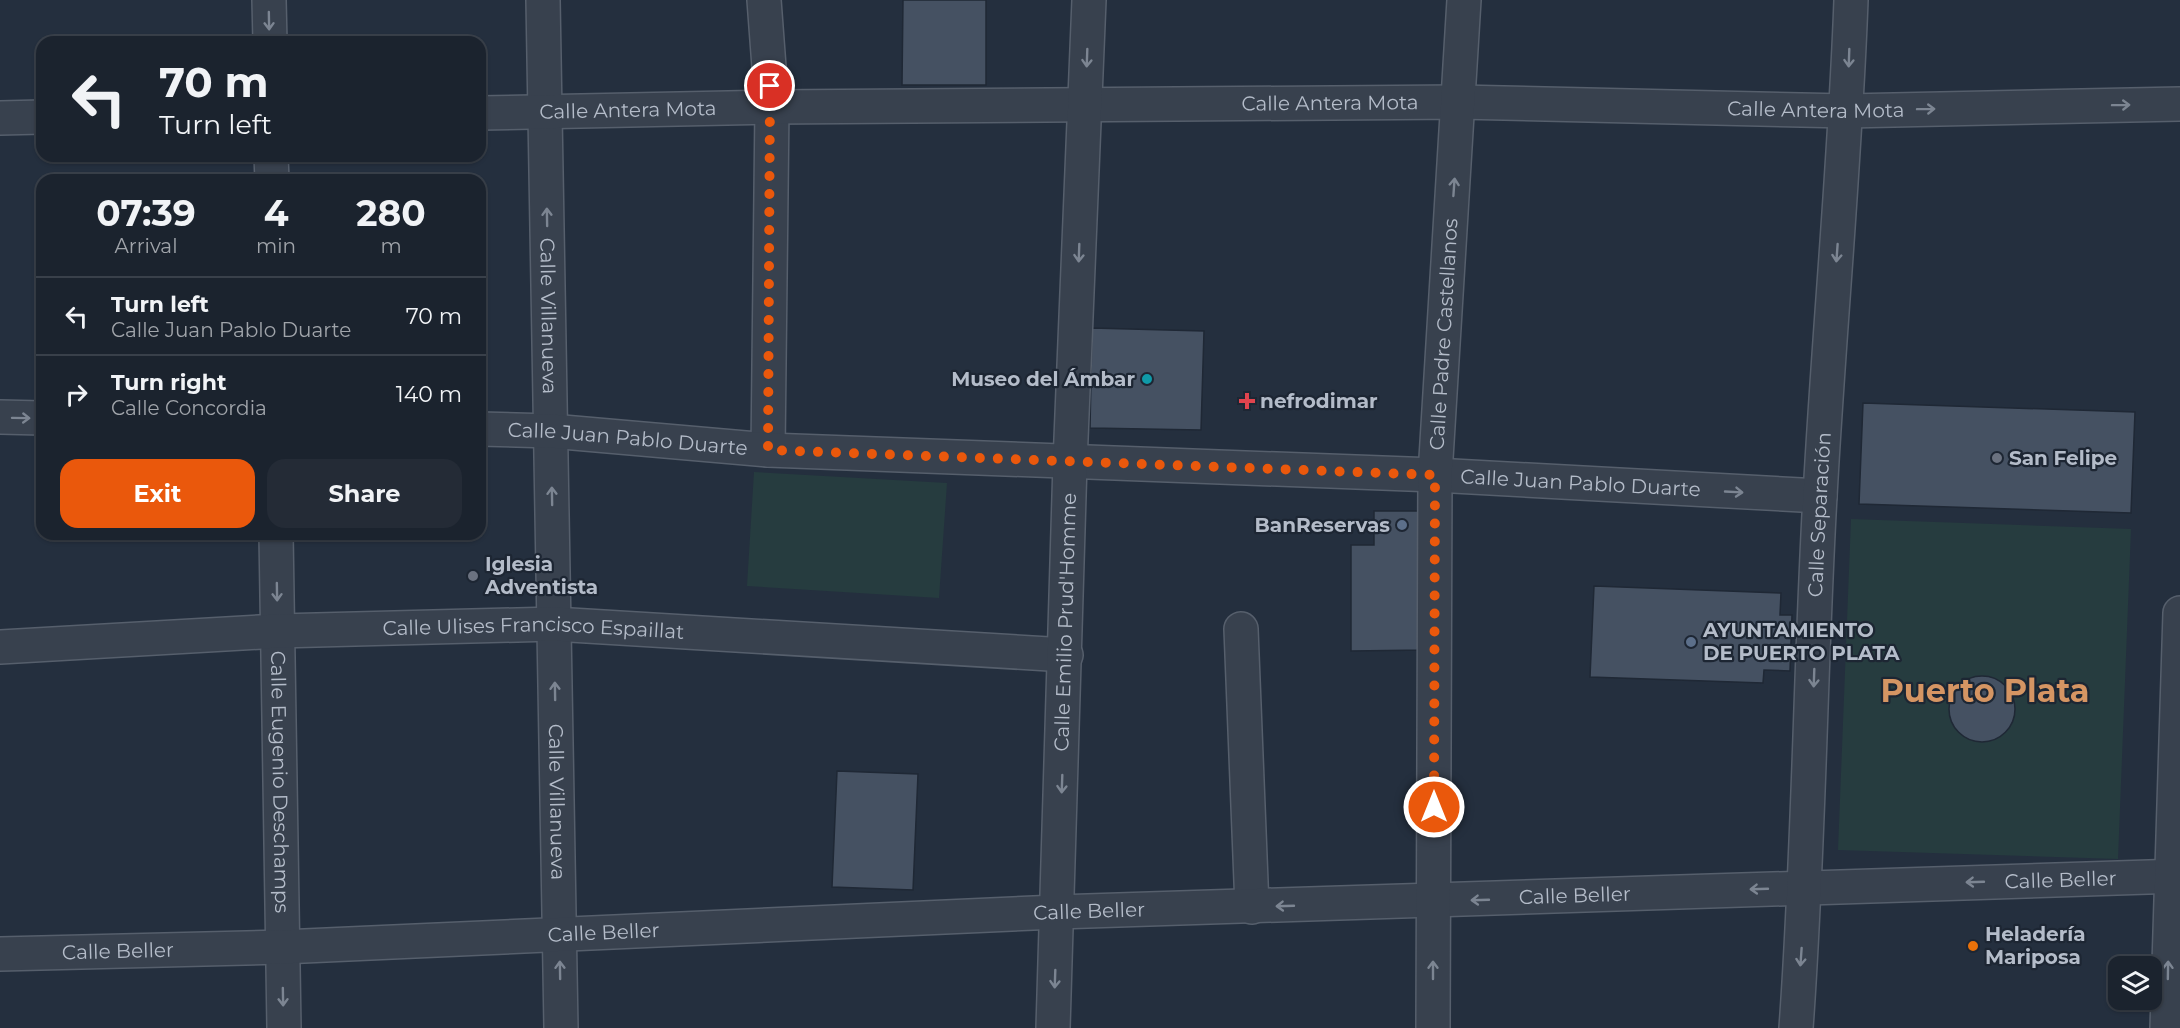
<!DOCTYPE html>
<meta charset="utf-8">
<style>
:root{--surface:#1b232e;--page:#242b36;--text:#f1f3f6;--muted:#a0a4aa;--line:#39404a;--accent:#ea580c}
body{margin:0;font-family:Montserrat,sans-serif;background:var(--page);color:var(--text);height:100vh;display:flex;flex-direction:column;font-size:22px;white-space:nowrap}
*{box-sizing:border-box;margin:0}
p{font-size:20px;color:var(--muted)}
.icon{flex:none;width:33px;height:33px;fill:none;stroke:currentColor;stroke-width:2;stroke-linecap:round;stroke-linejoin:round}
.map{position:relative;flex:1;overflow:hidden}
.side{position:absolute;left:36px;top:174px;width:450px;height:366px;display:flex;flex-direction:column;background:var(--surface);border-radius:18px;box-shadow:0 2px 4px #0004,0 0 0 2px var(--line)}
.side>*{flex:none}
.hud{position:absolute;left:36px;top:36px;width:450px;height:126px;border-radius:18px;box-shadow:0 2px 4px #0004,0 0 0 2px var(--line);background:#1b232e;color:var(--text);overflow:hidden}
.controls{position:absolute;left:2108px;top:956px;display:grid;gap:12px}
.controls a{display:grid;place-items:center;width:54px;height:54px;border-radius:12px;background:var(--surface);box-shadow:0 2px 4px #0004,0 0 0 2px var(--line);font-size:30px}
.pin{position:absolute;display:grid;place-items:center;width:51px;height:51px;color:#fff;margin:-26px;border:3px solid #fff;border-radius:50%;box-shadow:0 2px 6px #0007}
.me{position:absolute;width:66px;margin:-33px;rotate:0deg;stroke-linejoin:round;filter:drop-shadow(0 0 4px #0008)}
.turn{display:flex;align-items:center;gap:21px;height:126px;padding:0 24px;font-size:27px}
.turn .icon{width:78px;height:78px;stroke-width:2.5}
.turn b{display:block;font-size:42px;line-height:51px}
.eta{display:flex;justify-content:space-evenly;align-items:center;height:102px;text-align:center}
.eta b{font-size:36px;font-weight:700;line-height:42px}
.cta{display:flex;gap:12px;margin-top:auto;padding:12px 24px}
.cta a{flex:1;height:69px;border-radius:18px;background:var(--accent);color:#fff;font-size:24px;font-weight:700;line-height:69px;text-align:center}
.cta a+a{background:var(--page);color:var(--text)}
ul{padding:0;list-style:none}
li{display:flex;align-items:center;gap:18px;height:78px;padding:0 24px;border-top:2px solid var(--line)}
li div{flex:1}
li b{display:block;font-size:22px}
li em{font-style:normal}
.map>svg:first-child{display:block}
</style>
<div class="map">
<svg width="2180" height="1028" viewBox="0 0 2180 1028">
<rect width="100%" height="100%" fill="#242f3e"/>
<!-- green -->
<path fill="#263c3f" d="M754,472L947,483L939,598L747,586Z
M1851,519L2131,529L2118,859L1838,850Z"/>
<!-- building -->
<path fill="#455162" stroke="#1f2835" stroke-width="1.5" d="M903,0H986V85H902Z
M1092,328L1204,331L1201,430L1090,428Z
M1863,403L2135,412L2131,513L1859,504Z
M1374,511H1425V650L1351,651V545H1374Z
M1594,586L1781,593L1780,615H1792L1790,671L1764,670L1763,683L1590,677Z
M1949 709a33 33 0 1 1 66 0a33 33 0 1 1-66 0Z
M837,771L918,774L913,890L832,887Z"/>
<g fill="none" stroke-linecap="round" stroke-linejoin="round">
<!-- minor casing -->
<g stroke="#565f6c" stroke-width="36">
<g id="minor">
<path d="M269,0L270,42"/>
<path id="s1" d="M543,0L561,1028"/>
<path d="M764,0L772,107L768,450"/>
<path id="s2" d="M480,113L772,107L1459,102L1847,111L2180,104"/>
<path d="M0,118L42,117"/>
<path d="M271,156L272,180"/>
<path d="M0,417L42,418"/>
<path id="s3" d="M480,429L551,431L768,450L1435,475L1820,496"/>
<path id="s4" d="M276,534L284,1028"/>
<path d="M1241,629L1252,907"/>
<path id="s5" d="M0,647L278,631L554,624L1066,655"/>
<path id="s6" d="M0,954L282,947L1057,912L2180,876"/>
<path id="s7" d="M1053,1028L1070,463L1089,0"/>
<path id="s8" d="M1433,1028L1435,475L1464,0"/>
<path id="s9" d="M1796,1028C1809,851 1810,673 1820,496C1829,330 1845,166 1851,0"/>
<path d="M2167,1028L2180,613"/>
</g>
</g>
<!-- minor -->
<use href="#minor" stroke="#38414e" stroke-width="33"/>
</g>
<!-- one-way arrows -->
<defs><path id="oneway-shaft" d="M-6 0H5M1.5-3L5.5 0L1.5 3" fill="none" stroke-width="1.6" stroke-linecap="round" stroke-linejoin="round" transform="scale(1.5)"/></defs>
<g stroke="#7c8592">
<use href="#oneway-shaft" transform="translate(269 21) rotate(89)"/>
<use href="#oneway-shaft" transform="translate(1087 58) rotate(92)"/>
<use href="#oneway-shaft" transform="translate(1849 58) rotate(92)"/>
<use href="#oneway-shaft" transform="translate(2121 105) rotate(-1)"/>
<use href="#oneway-shaft" transform="translate(1926 109) rotate(-1)"/>
<use href="#oneway-shaft" transform="translate(1454 187) rotate(-86)"/>
<use href="#oneway-shaft" transform="translate(547 217) rotate(-91)"/>
<use href="#oneway-shaft" transform="translate(1079 253) rotate(92)"/>
<use href="#oneway-shaft" transform="translate(1837 253) rotate(94)"/>
<use href="#oneway-shaft" transform="translate(21 418) rotate(1)"/>
<use href="#oneway-shaft" transform="translate(1734 492) rotate(3)"/>
<use href="#oneway-shaft" transform="translate(552 496) rotate(-91)"/>
<use href="#oneway-shaft" transform="translate(277 592) rotate(89)"/>
<use href="#oneway-shaft" transform="translate(1814 678) rotate(92)"/>
<use href="#oneway-shaft" transform="translate(555 691) rotate(-91)"/>
<use href="#oneway-shaft" transform="translate(1062 784) rotate(92)"/>
<use href="#oneway-shaft" transform="translate(1975 882) rotate(178)"/>
<use href="#oneway-shaft" transform="translate(1759 889) rotate(178)"/>
<use href="#oneway-shaft" transform="translate(1480 900) rotate(178)"/>
<use href="#oneway-shaft" transform="translate(1285 906) rotate(178)"/>
<use href="#oneway-shaft" transform="translate(1801 957) rotate(94)"/>
<use href="#oneway-shaft" transform="translate(560 970) rotate(-91)"/>
<use href="#oneway-shaft" transform="translate(1433 970) rotate(-90)"/>
<use href="#oneway-shaft" transform="translate(2168 970) rotate(-89)"/>
<use href="#oneway-shaft" transform="translate(1055 979) rotate(92)"/>
<use href="#oneway-shaft" transform="translate(283 997) rotate(89)"/>
</g>
<g fill="none" stroke-linecap="round" stroke-linejoin="round">
<!-- route -->
<path stroke="#ea580c" stroke-width="10" stroke-dasharray="0 18" d="M770,86L768,450L1435,475L1434,807"/>
</g>
<!-- markers -->
<circle fill="#0f9aa8" stroke="#1d2633" stroke-width="2" cx="1147" cy="379" r="6"/>
<path fill="#e0444e" stroke="#1d2633" stroke-width="2" d="M1244 392h6v6h6v6h-6v6h-6v-6h-6v-6h6z"/>
<g fill="#6b7280" stroke="#1d2633" stroke-width="2">
<circle cx="1997" cy="458" r="6"/>
<circle cx="473" cy="576" r="6"/>
</g>
<g fill="#5c6f8a" stroke="#1d2633" stroke-width="2">
<circle cx="1402" cy="525" r="6"/>
<circle cx="1691" cy="642" r="6"/>
</g>
<circle fill="#e8710a" stroke="#1d2633" stroke-width="2" cx="1973" cy="946" r="6"/>
<g text-anchor="middle" dominant-baseline="central" stroke-width="4.5" stroke-linejoin="round" paint-order="stroke">
<!-- street labels -->
<g font-size="20" fill="#b4bcc9" stroke="#1d2633">
<text stroke="none"><textPath href="#s2" startOffset="850">Calle Antera Mota</textPath></text>
<text stroke="none"><textPath href="#s2" startOffset="1336">Calle Antera Mota</textPath></text>
<text stroke="none"><textPath href="#s2" startOffset="148">Calle Antera Mota</textPath></text>
<text stroke="none"><textPath href="#s1" startOffset="316">Calle Villanueva</textPath></text>
<text stroke="none"><textPath href="#s8" startOffset="694">Calle Padre Castellanos</textPath></text>
<text stroke="none"><textPath href="#s3" startOffset="148">Calle Juan Pablo Duarte</textPath></text>
<text stroke="none"><textPath href="#s3" startOffset="1102">Calle Juan Pablo Duarte</textPath></text>
<text stroke="none"><textPath href="#s9" startOffset="514">Calle Separación</textPath></text>
<text stroke="none"><textPath href="#s7" startOffset="406">Calle Emilio Prud'Homme</textPath></text>
<text stroke="none"><textPath href="#s5" startOffset="534">Calle Ulises Francisco Espaillat</textPath></text>
<text stroke="none"><textPath href="#s4" startOffset="248">Calle Eugenio Deschamps</textPath></text>
<text stroke="none"><textPath href="#s1" startOffset="802">Calle Villanueva</textPath></text>
<text stroke="none"><textPath href="#s6" startOffset="2062">Calle Beller</textPath></text>
<text stroke="none"><textPath href="#s6" startOffset="1576">Calle Beller</textPath></text>
<text stroke="none"><textPath href="#s6" startOffset="1090">Calle Beller</textPath></text>
<text stroke="none"><textPath href="#s6" startOffset="604">Calle Beller</textPath></text>
<text stroke="none"><textPath href="#s6" startOffset="118">Calle Beller</textPath></text>
</g>
<!-- poi labels -->
<g font-size="20" font-weight="bold" fill="#b4bcc9" stroke="#1d2633" text-anchor="start">
<text x="1135" y="379" text-anchor="end">Museo del Ámbar</text>
<text x="1260" y="401">nefrodimar</text>
<text x="2009" y="458">San Felipe</text>
<text x="1390" y="525" text-anchor="end">BanReservas</text>
<text x="485" y="564">Iglesia<tspan x="485" dy="23">Adventista</tspan></text>
<text x="1703" y="630">AYUNTAMIENTO<tspan x="1703" dy="23">DE PUERTO PLATA</tspan></text>
<text x="1985" y="934">Heladería<tspan x="1985" dy="23">Mariposa</tspan></text>
</g>
<!-- town labels -->
<g font-size="32" font-weight="bold" fill="#d59563" stroke="#1d2633">
<text x="1985" y="690">Puerto Plata</text>
</g>
</g>
</svg>
<div class="controls">
<a><svg class="icon" aria-label="layers" viewBox="0 0 24 24"><path d="M12 4l9 5-9 5-9-5zM3 14l9 5 9-5"/></svg></a>
</div>
<div class="pin" style="left:770px;top:86px;background:#d93025"><svg class="icon" aria-label="arrive" viewBox="0 0 24 24"><path d="M6 21V4h12l-3 4 3 4H6"/></svg></div>
<svg class="me" style="left:1434px;top:807px" viewBox="-20 -20 40 40"><circle r="17" fill="#ea580c" stroke="#fff" stroke-width="3"/><path d="M0-11L8 9 0 5-8 9z" fill="#fff"/></svg>
<div class="hud">
<div class="turn"><svg class="icon" aria-label="left" viewBox="0 0 24 24"><path d="M17 20v-9H6M10 6l-5 5 5 5"/></svg><div><b>70 m</b>Turn left</div></div>
</div>
<section class="side">
<div class="eta">
<div><b>07:39</b><p>Arrival</p></div>
<div><b>4</b><p>min</p></div>
<div><b>280</b><p>m</p></div>
</div>
<ul>
<li><svg class="icon" aria-label="left" viewBox="0 0 24 24"><path d="M17 20v-9H6M10 6l-5 5 5 5"/></svg><div><b>Turn left</b><p>Calle Juan Pablo Duarte</p></div><em>70 m</em></li>
<li><svg class="icon" aria-label="right" viewBox="0 0 24 24"><path d="M7 20v-9h11M14 6l5 5-5 5"/></svg><div><b>Turn right</b><p>Calle Concordia</p></div><em>140 m</em></li>
</ul>
<div class="cta"><a>Exit</a><a>Share</a></div>
</section>
</div>
